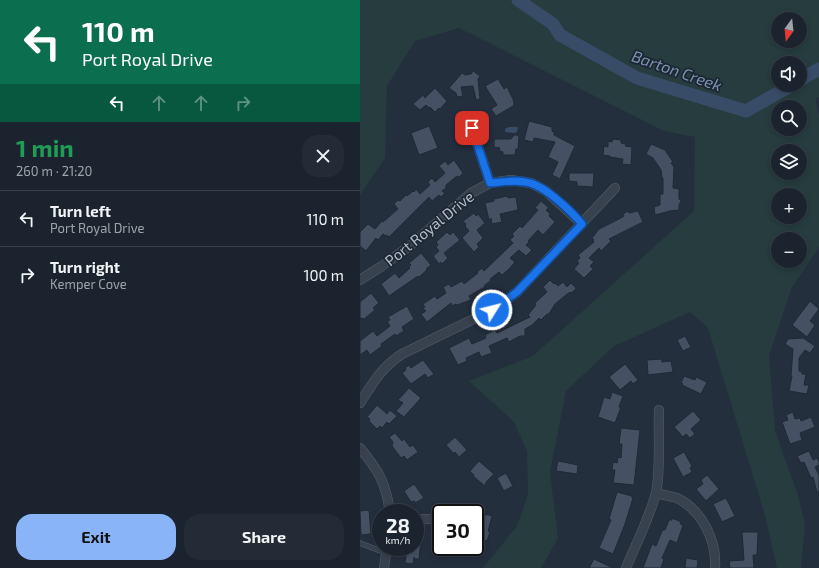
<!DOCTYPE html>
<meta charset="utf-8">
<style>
:root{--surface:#1b232e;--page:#242b36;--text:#f1f3f6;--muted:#a0a4aa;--line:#39404a;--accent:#8ab4f8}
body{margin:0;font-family:"Exo 2",sans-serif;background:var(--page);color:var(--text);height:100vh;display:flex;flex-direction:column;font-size:15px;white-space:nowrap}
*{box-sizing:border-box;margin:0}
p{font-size:13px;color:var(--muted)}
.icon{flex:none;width:22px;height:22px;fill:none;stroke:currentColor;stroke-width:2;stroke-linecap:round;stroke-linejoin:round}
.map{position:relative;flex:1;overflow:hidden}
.sheet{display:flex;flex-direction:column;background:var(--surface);width:360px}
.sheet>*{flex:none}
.banner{background:#0b6e4f;color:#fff;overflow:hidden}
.needle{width:26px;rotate:195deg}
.buttons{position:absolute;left:411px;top:12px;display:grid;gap:8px}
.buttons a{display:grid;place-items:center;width:36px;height:36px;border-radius:50%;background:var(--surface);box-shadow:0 2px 6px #0003,0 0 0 1px var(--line);font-size:20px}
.speed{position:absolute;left:12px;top:504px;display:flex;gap:8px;font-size:20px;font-weight:700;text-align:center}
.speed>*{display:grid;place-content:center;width:52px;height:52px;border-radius:50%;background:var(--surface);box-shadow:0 2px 6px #0003,0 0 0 1px var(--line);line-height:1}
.speed small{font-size:10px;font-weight:400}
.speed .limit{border:2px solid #111;border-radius:6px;background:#fff;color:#111}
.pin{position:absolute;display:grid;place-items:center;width:34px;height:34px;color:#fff;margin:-17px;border-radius:8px;box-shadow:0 2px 6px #0006}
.me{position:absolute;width:44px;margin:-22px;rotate:54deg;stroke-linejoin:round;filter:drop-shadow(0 0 3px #0008)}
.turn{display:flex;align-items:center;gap:14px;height:84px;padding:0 16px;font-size:18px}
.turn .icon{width:52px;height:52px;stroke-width:2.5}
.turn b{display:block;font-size:28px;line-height:34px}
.lanes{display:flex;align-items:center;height:38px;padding:0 16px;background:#0003;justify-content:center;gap:20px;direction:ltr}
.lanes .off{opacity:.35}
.round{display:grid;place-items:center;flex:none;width:42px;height:42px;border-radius:16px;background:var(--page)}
.overview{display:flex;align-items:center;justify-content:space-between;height:68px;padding:0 16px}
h1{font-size:24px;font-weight:700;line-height:30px;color:#1e9e55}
.primary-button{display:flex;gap:8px;margin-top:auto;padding:8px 16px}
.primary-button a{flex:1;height:46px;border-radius:16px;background:var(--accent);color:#111;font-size:16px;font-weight:700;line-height:46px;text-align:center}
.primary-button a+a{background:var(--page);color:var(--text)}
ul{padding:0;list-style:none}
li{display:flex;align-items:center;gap:12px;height:56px;padding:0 16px;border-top:1px solid var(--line)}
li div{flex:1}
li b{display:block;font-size:15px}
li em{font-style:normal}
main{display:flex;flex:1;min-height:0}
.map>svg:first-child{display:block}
</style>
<main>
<section class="sheet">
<div class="banner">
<div class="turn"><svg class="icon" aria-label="left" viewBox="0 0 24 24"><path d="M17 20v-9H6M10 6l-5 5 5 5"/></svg><div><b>110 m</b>Port Royal Drive</div></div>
<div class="lanes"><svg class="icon" aria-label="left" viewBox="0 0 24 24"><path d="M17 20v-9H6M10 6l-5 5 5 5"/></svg><svg class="icon off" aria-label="ahead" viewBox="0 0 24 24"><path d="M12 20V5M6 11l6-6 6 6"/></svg><svg class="icon off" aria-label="ahead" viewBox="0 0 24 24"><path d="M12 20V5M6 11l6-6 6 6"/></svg><svg class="icon off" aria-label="right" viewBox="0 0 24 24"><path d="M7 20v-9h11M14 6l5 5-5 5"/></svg></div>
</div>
<div class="overview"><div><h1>1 min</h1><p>260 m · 21:20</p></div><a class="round"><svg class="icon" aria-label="close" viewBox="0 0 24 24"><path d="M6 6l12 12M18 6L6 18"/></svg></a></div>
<ul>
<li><svg class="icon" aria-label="left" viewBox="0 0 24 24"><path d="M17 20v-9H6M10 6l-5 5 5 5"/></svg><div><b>Turn left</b><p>Port Royal Drive</p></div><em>110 m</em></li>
<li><svg class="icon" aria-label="right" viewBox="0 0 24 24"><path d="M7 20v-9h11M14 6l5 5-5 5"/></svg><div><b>Turn right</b><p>Kemper Cove</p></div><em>100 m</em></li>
</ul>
<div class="primary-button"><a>Exit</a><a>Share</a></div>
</section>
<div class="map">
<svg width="459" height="568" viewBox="0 0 459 568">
<rect width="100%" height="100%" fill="#242f3e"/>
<!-- green -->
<path fill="#263c3f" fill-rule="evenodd" d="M0,0H459V97L456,99L459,116V247L431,289L409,355L415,431L437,492L445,524L441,568H417L405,515L348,328L330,312L254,346L206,391L190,472L198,538L181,568H123L157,526L168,494L167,451L154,422L109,381L173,356L334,211L335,137L304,131L99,28L55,41L27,86L25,158L0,195ZM418,19H440V41H418ZM418,63H440V85H418ZM418,107H440V129H418ZM418,151H440V173H418ZM418,195H440V217H418ZM418,239H440V261H418Z"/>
<!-- water -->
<path fill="#394c67" d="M149,127H158L157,132L154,133L145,132V129Z"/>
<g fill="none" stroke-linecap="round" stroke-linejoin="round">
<!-- river -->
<path stroke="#394c67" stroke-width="13" d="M158,0L193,24L200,35L277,78L386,111L432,85
M440,80L459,69"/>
</g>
<!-- building -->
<path fill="#455162" stroke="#1f2835" d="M113,71L120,76L118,79L120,99L116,100L113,86L101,87L103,96L97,97L96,93L89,88L102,73L105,75L111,74Z
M138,79L144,89L147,87L153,99L154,104L153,106L136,116L131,109L137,105L125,86Z
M75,88L87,101L80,109L79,108L75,112L70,107L69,108L66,105L60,110L53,104L63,95L65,98Z
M169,121L192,127V131L194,132V135L215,146L200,179L192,175L198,162L188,157L195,142L174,138L173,142L164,140Z
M69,126L78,148L59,155L51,133Z
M154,135H157L159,137L158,149H156L155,155H143V152L139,151L140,148L134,147V139H151Z
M253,139L261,140V143L266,144L265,146L272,147L271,165L262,164L263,159L250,157V156L243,155L244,146L248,147V141L252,142Z
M291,144L305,150L313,162L311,163L314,167L313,188L319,189V199L321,201L319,205V210L310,211L295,215L294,207L300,205V194H303V178H302L301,170L293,158L286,154Z
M94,160L103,173L99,177L97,176L86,185V188L82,191L85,193L81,197L79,195L72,201L69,197L29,237L27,235L26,236L23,234L18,240L16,238L6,251L0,246V232L8,224L15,229L22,221L23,222L38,209L34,204L38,200L40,201L46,195L47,196L53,191L54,192L56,189L60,194L70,185L68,182L72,178L75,182L85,173L79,166L85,161L88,165Z
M209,173H234L233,187L217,186V182L209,181Z
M147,196L148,198L156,197L158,210L140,214L142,222L132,224L131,218L129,220L125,203L134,201V199Z
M181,201L189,208L186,210L190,214L189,216L195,222L183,235L178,230L168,241L169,242L166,245L172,250L166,256L159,250L150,258L155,262L149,269L142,275L139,272L130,279L131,280L124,286L125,287L109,296L111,300L97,305L96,304L92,306L91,303L67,322L61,314L66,311L63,308L65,307L63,304L75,296L77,299L86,293L83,287L89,284L91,287L102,281L104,284L118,273L117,272L122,268L124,271L153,243L150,240L154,236L152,234L160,226L162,228L178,210L175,208Z
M268,211L269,213L278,211L283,222L249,239L251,241L241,251L239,248L229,258L234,262L230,266L233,269L224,278L214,269L219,263L217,261L220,258L218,255L234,242L232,241L234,240L232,238L239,229L259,219L264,216L263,214Z
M114,213L116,216L118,214L125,223L117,230L123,238L117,244L119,247L114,252L102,238L109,231L105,226L106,224L103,221Z
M87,232L90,235L93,232L100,240L84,253L88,258L82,264L81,262L79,264L73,256L79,251L76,247L78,245L76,242Z
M61,253L71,265L66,269L67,270L59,277L58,276L29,296L21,284L35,273L39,278L50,268L49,267L51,265L49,263Z
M190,280L194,284L195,283L198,286L203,282L207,287L211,283L216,288L215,290L211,293L210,292L206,295L195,304L189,314H187L181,320L179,318L172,325L165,329V336H160L149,342L147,338L129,346L132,353L121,357L119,352L106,358L107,361L98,365L89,348L109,338L112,344L126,338L125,335L135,330L137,333L170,317L168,315L176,305L175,303L187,292L183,287Z
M11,293L19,303L13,308L15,310L4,319L0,318V302Z
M450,301L459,309L450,321L455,325L447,337L432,325Z
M47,306L54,319L42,327L44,331L36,336L35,334L21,344L22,346L10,355L7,350L0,355V341L13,331L17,336L30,326L27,321L30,320L28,317Z
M325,336L331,347L323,351L317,340Z
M443,338L455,346L450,353L445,350L439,358V371L442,372V374H446L444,385H449L447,394L429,391L432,376H431L433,349L425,344L428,339Z
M302,359V362L311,361L313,372L288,375L287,360Z
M63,360L74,374L68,378L65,374L51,384L42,373L46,370L45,368L49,365L51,368Z
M265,364L278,380L273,384L271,381L260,390L249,377Z
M324,376L335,380L336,377L347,382L341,394L322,385L323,384L321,383Z
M49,388L61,398L44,417L36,411L43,403L38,400Z
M252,392L263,396L259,407H261L255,423L238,417L244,397L250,399Z
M17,405L27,414L30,410L37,416L29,424L27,422L22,428L20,426L17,429L9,421L10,419L7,417Z
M333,411L341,420L331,429L335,434L330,438L326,434L323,437L314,427Z
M433,412L435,419L440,418L441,421L451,417L455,427L440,433L442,440L430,444L422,422L428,420L426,415Z
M261,428L280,430L274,485L253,483L255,470H252L253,462L257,463L258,457L261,458L262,444H259Z
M35,433L42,441L44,439L50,447L53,445L58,452L47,460L44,456L41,458L32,446L33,442L29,437Z
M95,437L107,450L99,457L95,452L94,454L86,445Z
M449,451L453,460L457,458L459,462V465L455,467L459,475V492H457L453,477L451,478L444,462L441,463L437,456Z
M324,452L332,466L330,468L332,472L323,477L313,458Z
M119,461L134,474L126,482L125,486L113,476L114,475L110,471Z
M198,461L218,465L217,474L196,471Z
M146,473L153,486L144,491L137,478Z
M347,475L359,489L346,501L336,489L343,484L341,480Z
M54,484L64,498L55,503L54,501L51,502L44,491Z
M257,492L272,496V498H273L265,524L253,554L239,548L251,520L249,519Z
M366,498L375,516L362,522L353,504Z
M9,510L11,534L1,535L0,511Z
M121,514L125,516L126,514L132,516L128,531L130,532L127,541L115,537V527L116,528Z
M312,518L321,522L320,524L323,525L317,543L310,540L302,558L304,559L301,568H283L292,544L296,546L302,531L303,530H305L309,520H312Z
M382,532H398L397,555H393L394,568H370L369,561L384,560Z
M55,540H61L59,559H55L54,557L53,564L45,563L47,547H55Z
M326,558L338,560L337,568H325Z
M234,559L253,568H229Z"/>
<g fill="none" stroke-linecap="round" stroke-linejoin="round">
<!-- lane casing -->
<g stroke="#565f6c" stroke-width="5.5">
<path id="lane" d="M0,543L26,553"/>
</g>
<!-- street casing -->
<g stroke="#565f6c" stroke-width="10">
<path id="street" d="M112,128L130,183
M0,280L22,266L51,245L111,193L130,183L151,180L171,183L186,191L222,224
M0,403C14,381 21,368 42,354L132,310L144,302L157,292L255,188
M0,448C19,471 26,483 30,513
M296,493C302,495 310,496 317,498C342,510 357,541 355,568
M88,513L90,512
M55,520L81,518
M24,568L27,547
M266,568C276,544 289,519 296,493C301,469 298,436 299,410"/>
</g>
<!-- lane -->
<use href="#lane" stroke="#38414e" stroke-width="4.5"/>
<!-- street -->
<use href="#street" stroke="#38414e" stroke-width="9"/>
</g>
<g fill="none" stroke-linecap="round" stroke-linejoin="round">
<!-- route casing -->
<g stroke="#114b97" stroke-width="10">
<path id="route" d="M112,128L130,183C143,182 157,179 170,183C186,187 212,212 222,224L157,292L132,310"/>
</g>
<!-- route -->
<use href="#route" stroke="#1a73e8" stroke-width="7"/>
</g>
<g text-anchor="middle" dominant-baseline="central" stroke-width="3.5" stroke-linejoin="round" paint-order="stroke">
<!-- street labels -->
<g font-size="15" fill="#b4bcc9" stroke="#1d2633">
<text transform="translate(69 228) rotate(-39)">Port Royal Drive</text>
</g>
<!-- water labels -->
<g font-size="16" font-style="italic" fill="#7c92b1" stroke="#1d2633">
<text transform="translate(317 70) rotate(19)">Barton Creek</text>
</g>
</g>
</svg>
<div class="buttons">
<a><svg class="needle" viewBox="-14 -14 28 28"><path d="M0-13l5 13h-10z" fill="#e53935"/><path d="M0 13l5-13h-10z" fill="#a0a4aa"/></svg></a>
<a><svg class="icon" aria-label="sound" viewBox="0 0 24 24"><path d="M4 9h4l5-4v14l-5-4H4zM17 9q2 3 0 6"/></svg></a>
<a><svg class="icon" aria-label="search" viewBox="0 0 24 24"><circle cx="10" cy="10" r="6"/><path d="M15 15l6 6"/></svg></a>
<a><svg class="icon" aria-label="layers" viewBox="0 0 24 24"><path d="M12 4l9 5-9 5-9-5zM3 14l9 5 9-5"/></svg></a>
<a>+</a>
<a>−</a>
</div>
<div class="speed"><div>28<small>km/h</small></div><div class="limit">30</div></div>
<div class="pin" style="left:112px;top:128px;background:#d93025"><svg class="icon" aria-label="arrive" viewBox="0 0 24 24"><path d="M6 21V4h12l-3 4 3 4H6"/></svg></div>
<svg class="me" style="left:132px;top:310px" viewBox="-20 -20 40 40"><circle r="17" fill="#1a73e8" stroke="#fff" stroke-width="3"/><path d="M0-11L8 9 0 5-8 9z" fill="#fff"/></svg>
</div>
</main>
